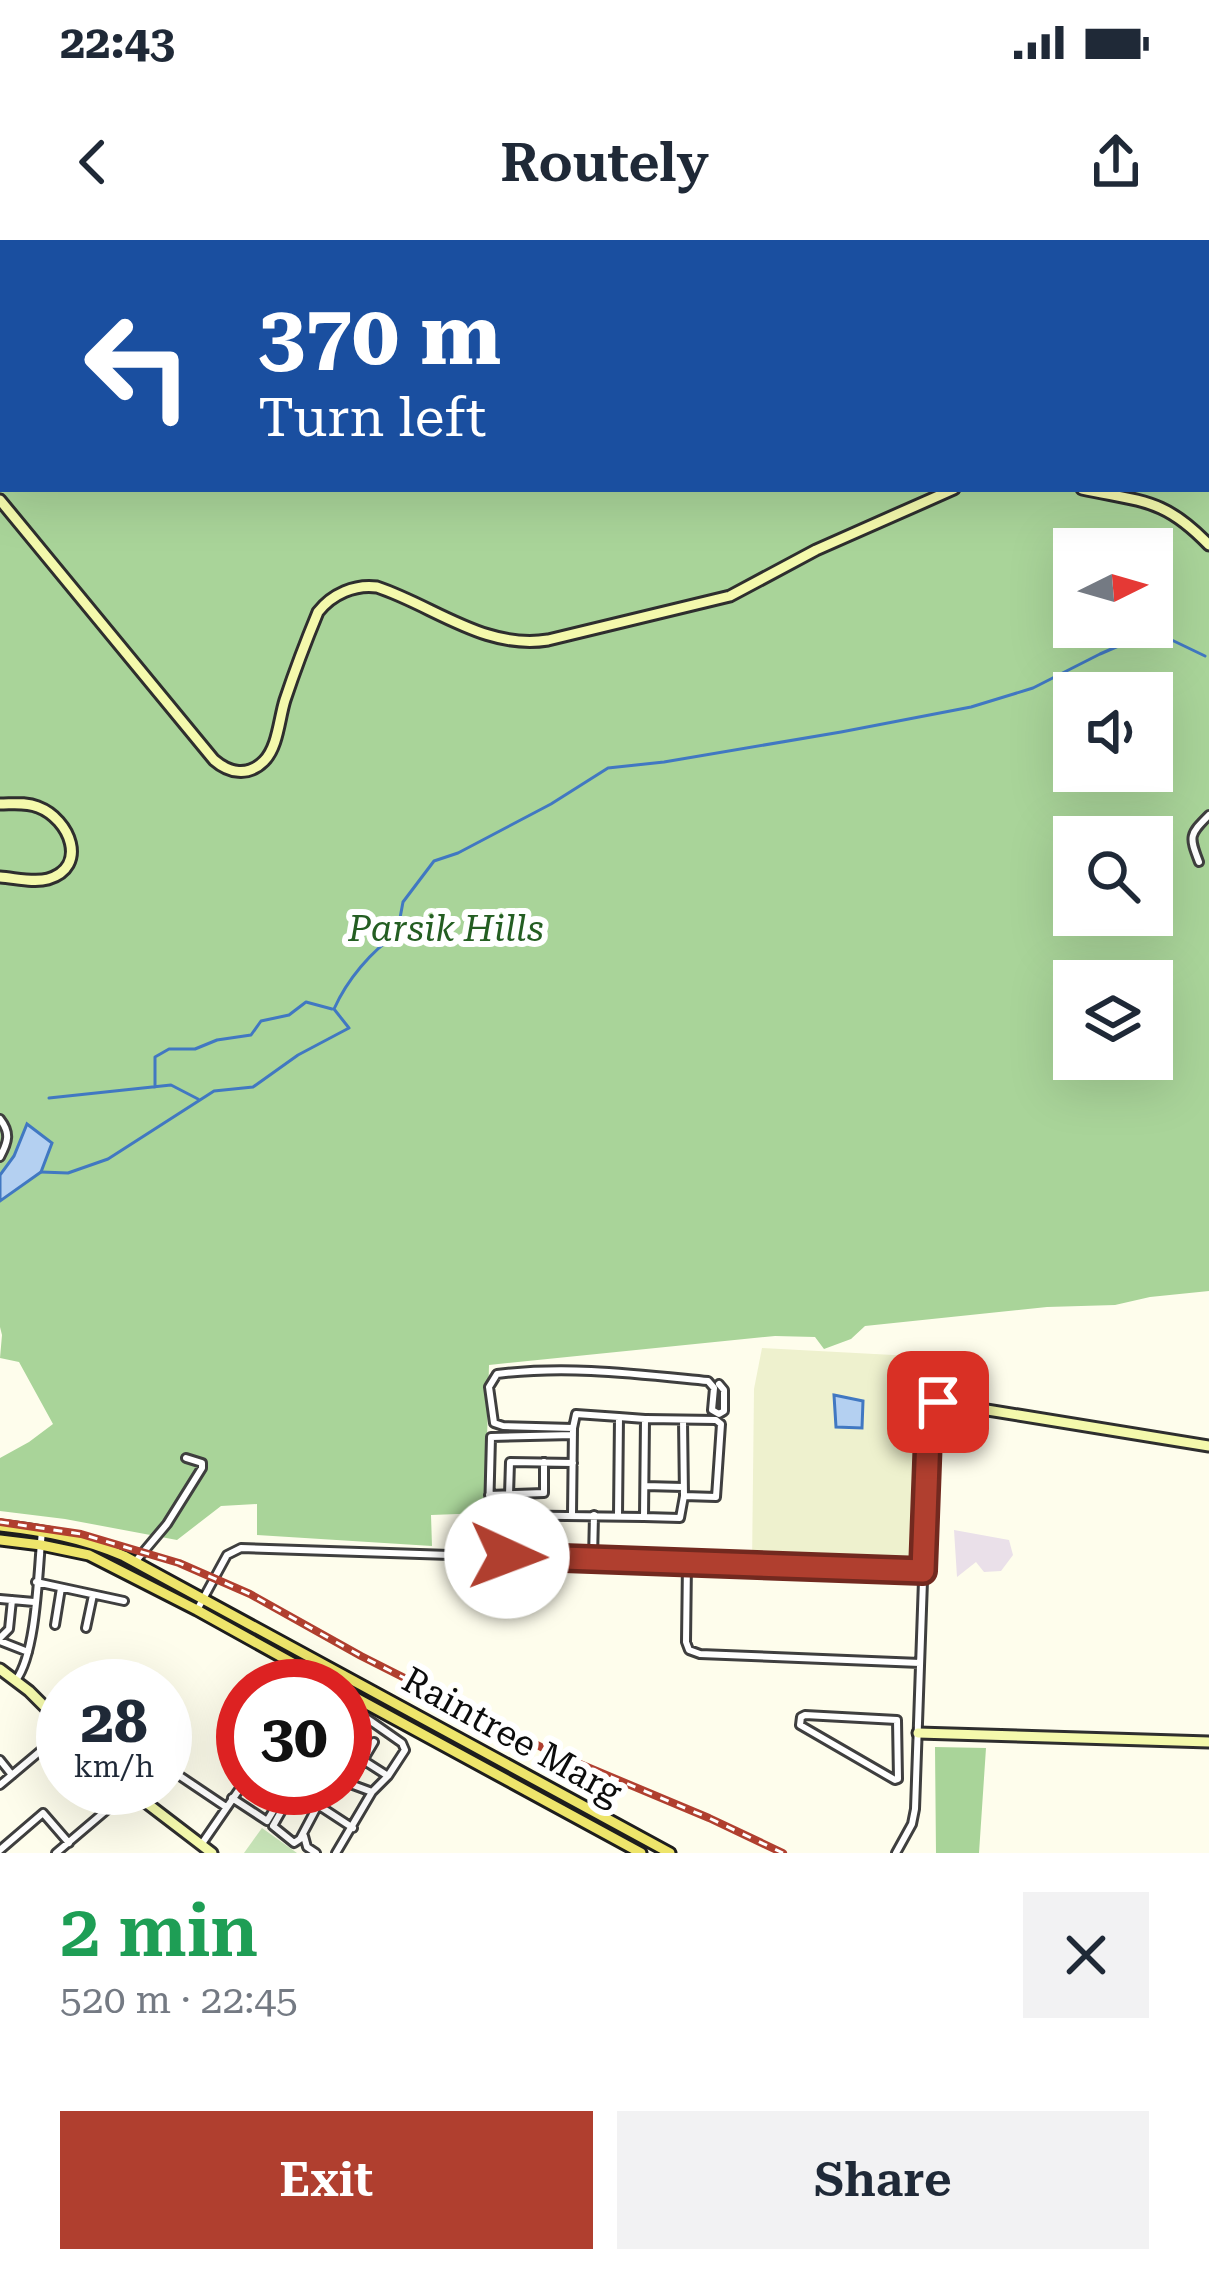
<!DOCTYPE html>
<meta charset="utf-8">
<style>
:root{--surface:#fff;--page:#f2f2f3;--text:#1f2937;--muted:#747a83;--accent:#b03f2f}
body{margin:0;font-family:"Roboto Serif",serif;background:var(--page);color:var(--text);height:100vh;display:flex;flex-direction:column;font-size:45px;white-space:nowrap}
*{box-sizing:border-box;margin:0}
p{font-size:39px;color:var(--muted)}
.icon{flex:none;width:66px;height:66px;fill:none;stroke:currentColor;stroke-width:2;stroke-linecap:round;stroke-linejoin:round}
.map{position:relative;height:1613px;overflow:hidden}
.drawer{display:flex;flex-direction:column;background:var(--surface);flex:1}
.drawer>*{flex:none}
.hud{position:absolute;left:0px;top:0px;width:1209px;height:252px;box-shadow:0 12px 48px #0002;background:#1a4fa0;color:#fff;overflow:hidden}
.needle{width:78px;rotate:85deg}
.buttons{position:absolute;left:1053px;top:288px;display:grid;gap:24px}
.buttons a{display:grid;place-items:center;width:120px;height:120px;border-radius:0px;background:var(--surface);box-shadow:0 12px 48px #0002;font-size:60px}
.speed{position:absolute;left:36px;top:1419px;display:flex;gap:24px;font-size:60px;font-weight:700;text-align:center}
.speed>*{display:grid;place-content:center;width:156px;height:156px;border-radius:50%;background:var(--surface);box-shadow:0 12px 48px #0002;line-height:1}
.speed small{font-size:30px;font-weight:400}
.speed .limit{border:18px solid #d22;background:#fff;color:#111}
.pin{position:absolute;display:grid;place-items:center;width:102px;height:102px;color:#fff;margin:-51px;border-radius:24px;box-shadow:0 6px 18px #0006}
.me{position:absolute;width:132px;margin:-66px;rotate:92deg;stroke-linejoin:round;filter:drop-shadow(0 0 9px #0008)}
.turn{display:flex;align-items:center;gap:42px;height:252px;padding:0 60px;font-size:54px}
.turn .icon{width:156px;height:156px;stroke-width:2.5}
.turn b{display:block;font-size:84px;line-height:102px}
.round{display:grid;place-items:center;flex:none;width:126px;height:126px;border-radius:0px;background:var(--page)}
.headline{display:flex;align-items:center;justify-content:space-between;height:204px;padding:0 60px}
h1{font-size:72px;font-weight:600;line-height:90px;color:#1e9e55}
.action{display:flex;gap:24px;margin-top:auto;padding:24px 60px}
.action a{flex:1;height:138px;border-radius:0px;background:var(--accent);color:#fff;font-size:48px;font-weight:600;line-height:138px;text-align:center}
.action a+a{background:var(--page);color:var(--text)}
.status{display:flex;justify-content:space-between;align-items:center;height:84px;padding:0 60px;background:var(--surface);direction:ltr}
.status svg{height:33px;fill:currentColor}
header{display:flex;justify-content:space-between;align-items:center;height:156px;padding:0 60px;background:var(--surface);font-size:54px;font-weight:600}
.map>svg:first-child{display:block}
</style>
<div class="status"><b>22:43</b><svg viewBox="0 0 49 12"><path d="M0 12V9h3v3zM5 12V6h3v6zM10 12V3h3v9zM15 12V0h3v12zM26 1h20v11H26zM47 4h2v5h-2z"/></svg></div>
<header><svg class="icon" aria-label="back" viewBox="0 0 24 24"><path d="M15 5l-7 7 7 7"/></svg>Routely<svg class="icon" aria-label="share" viewBox="0 0 24 24"><path d="M12 15V3M7 8l5-5 5 5M5 13v7h14v-7"/></svg></header>
<div class="map">
<svg width="1209" height="1613" viewBox="0 0 1209 1613">
<rect width="100%" height="100%" fill="#fefdec"/>
<!-- industrial -->
<path fill="#eae0e9" d="M954,1290L1009,1300L1013,1315L1001,1331L984,1332L976,1322L957,1337Z"/>
<!-- farmland -->
<path fill="#eef1ce" d="M762,1108L912,1116L917,1163L916,1325H752L754,1149Z"/>
<!-- green -->
<path fill="#c8e5b8" d="M262,1588L297,1613H244Z"/>
<!-- forest -->
<path fill="#a9d499" fill-rule="evenodd" d="M0,0H1209V1051L1150,1057L1115,1065L1047,1067L865,1086L851,1099L824,1109L815,1097L775,1096L489,1125L485,1273L431,1275L432,1306L257,1295V1264L221,1266L177,1300L65,1279L0,1271V1218L29,1202L53,1184L19,1122L0,1118L2,1095L0,1087ZM3,3H1206V249H3ZM1074,309H1152V387H1074ZM1074,453H1152V531H1074ZM1074,597H1152V675H1074ZM1074,741H1152V819H1074Z
M935,1507L986,1508L979,1613H936Z"/>
<!-- water -->
<path fill="#b4d0f1" stroke="#4178c2" stroke-width="3" d="M27,884L52,903L41,932L0,961V935L14,916Z
M834,1155L863,1161L862,1188L836,1187Z"/>
<g fill="none" stroke-linecap="round" stroke-linejoin="round">
<!-- stream -->
<path stroke="#4178c2" stroke-width="3" d="M155,847V817L169,809H195L217,800L251,795L261,781L289,775L306,762L332,769
M49,858L171,845L198,859
M41,932L68,933L108,919L214,851L253,847L298,815L349,788L334,769C347,740 371,711 397,694L403,662L434,621L458,613L551,564L608,528L664,522L841,492L971,467L1033,448L1100,414L1153,391L1205,416"/>
<!-- street casing -->
<g stroke="#3f3f3f" stroke-width="12">
<path id="street" d="M62,0L63,3
M1199,622C1189,596 1189,595 1209,575
M0,879C11,893 8,902 0,917
M646,1179L716,1180L721,1184L716,1257L684,1256
M573,1188L576,1174L619,1177
M573,1195L491,1197L489,1275L644,1277L645,1179L619,1177L618,1275
M645,1246L683,1247
M489,1255L544,1253V1222
M509,1255L510,1222L573,1223
M572,1274L573,1188L503,1186L494,1183L489,1147L497,1134C568,1125 637,1134 708,1141L714,1148L712,1170L719,1174L724,1171V1150L719,1144
M644,1277L680,1278L684,1256L683,1180
M593,1319L594,1275
M135,1322L167,1284L202,1228V1223L186,1218
M687,1323L686,1402L689,1410L700,1414L920,1423
M36,1342L124,1361
M0,1359L34,1362
M197,1370L227,1315L241,1308L924,1331
M55,1385L61,1348
M86,1388L93,1355
M0,1398L9,1389L12,1360
M0,1401L28,1412
M16,1440C37,1412 38,1329 42,1291
M345,1468L351,1474L345,1486
M805,1475L897,1480L898,1539L895,1540L800,1485L801,1477Z
M0,1520L12,1535
M363,1520L388,1536
M165,1526L226,1567
M345,1542L372,1552
M349,1544L374,1502
M0,1545L63,1492
M294,1549L273,1586L294,1603L300,1599L318,1565
M295,1550L353,1588
M232,1558L267,1581L287,1548
M304,1596L307,1607L316,1613
M201,1605L243,1544
M0,1610L43,1573L69,1603
M56,1613L129,1551
M336,1613L372,1552L388,1536L405,1510L402,1503L362,1475L345,1499
M896,1613L912,1584L915,1569L929,1169L932,1164"/>
</g>
<!-- secondary casing -->
<g stroke="#2e2e2e" stroke-width="15">
<path id="secondary" d="M1082,249C1142,262 1164,258 1209,305
M0,260L214,520C229,533 248,537 264,521C278,507 279,479 285,460C295,430 306,401 318,372C332,354 355,344 377,347C434,366 485,410 548,400L730,356L816,310L954,249
M0,564C13,564 26,562 38,567C70,579 89,627 48,639C34,643 15,638 0,637
M932,1164L938,1162L1209,1206
M0,1429L29,1451L63,1485
M918,1493L1209,1502
M127,1548L212,1613"/>
</g>
<!-- primary casing -->
<g stroke="#1d1d1d" stroke-width="15">
<path id="primary" d="M0,1286C44,1291 83,1298 124,1316L670,1613
M0,1300L41,1305L89,1315L197,1370L334,1446
M345,1452L641,1613"/>
</g>
<!-- street -->
<use href="#street" stroke="#fff" stroke-width="6"/>
<!-- secondary -->
<use href="#secondary" stroke="#f4f9ac" stroke-width="9"/>
<!-- primary -->
<use href="#primary" stroke="#eee56b" stroke-width="9"/>
<!-- rail casing -->
<g stroke="#b03f2f" stroke-width="8">
<path id="rail" d="M0,1282L81,1294L179,1323L250,1354L361,1416L549,1511L709,1578L783,1613"/>
</g>
<!-- rail -->
<use href="#rail" stroke="#fff" stroke-width="3" stroke-dasharray="9" stroke-linecap="butt"/>
</g>
<g fill="none" stroke-linecap="round" stroke-linejoin="round">
<!-- route casing -->
<g stroke="#72291f" stroke-width="30">
<path id="route" d="M507,1316L923,1331L929,1169L938,1162"/>
</g>
<!-- route -->
<use href="#route" stroke="#b03f2f" stroke-width="21"/>
</g>
<g text-anchor="middle" dominant-baseline="central" stroke-width="12" stroke-linejoin="round" paint-order="stroke">
<!-- park labels -->
<g font-size="36" font-style="italic" fill="#245e22" stroke="#fff">
<text x="446" y="689">Parsik Hills</text>
</g>
<!-- street labels -->
<g font-size="36" fill="#0c0c0c" stroke="#fff">
<text transform="translate(512 1496) rotate(29)">Raintree Marg</text>
</g>
</g>
</svg>
<div class="buttons">
<a><svg class="needle" viewBox="-14 -14 28 28"><path d="M0-13l5 13h-10z" fill="#e53935"/><path d="M0 13l5-13h-10z" fill="#747a83"/></svg></a>
<a><svg class="icon" aria-label="sound" viewBox="0 0 24 24"><path d="M4 9h4l5-4v14l-5-4H4zM17 9q2 3 0 6"/></svg></a>
<a><svg class="icon" aria-label="search" viewBox="0 0 24 24"><circle cx="10" cy="10" r="6"/><path d="M15 15l6 6"/></svg></a>
<a><svg class="icon" aria-label="layers" viewBox="0 0 24 24"><path d="M12 4l9 5-9 5-9-5zM3 14l9 5 9-5"/></svg></a>
</div>
<div class="speed"><div>28<small>km/h</small></div><div class="limit">30</div></div>
<div class="pin" style="left:938px;top:1162px;background:#d93025"><svg class="icon" aria-label="arrive" viewBox="0 0 24 24"><path d="M6 21V4h12l-3 4 3 4H6"/></svg></div>
<svg class="me" style="left:507px;top:1316px" viewBox="-20 -20 40 40"><circle r="19" fill="#fff"/><path d="M0-13L10 11 0 6-10 11z" fill="#b03f2f"/></svg>
<div class="hud">
<div class="turn"><svg class="icon" aria-label="left" viewBox="0 0 24 24"><path d="M17 20v-9H6M10 6l-5 5 5 5"/></svg><div><b>370 m</b>Turn left</div></div>
</div>
</div>
<section class="drawer">
<div class="headline"><div><h1>2 min</h1><p>520 m · 22:45</p></div><a class="round"><svg class="icon" aria-label="close" viewBox="0 0 24 24"><path d="M6 6l12 12M18 6L6 18"/></svg></a></div>
<div class="action"><a>Exit</a><a>Share</a></div>
</section>
